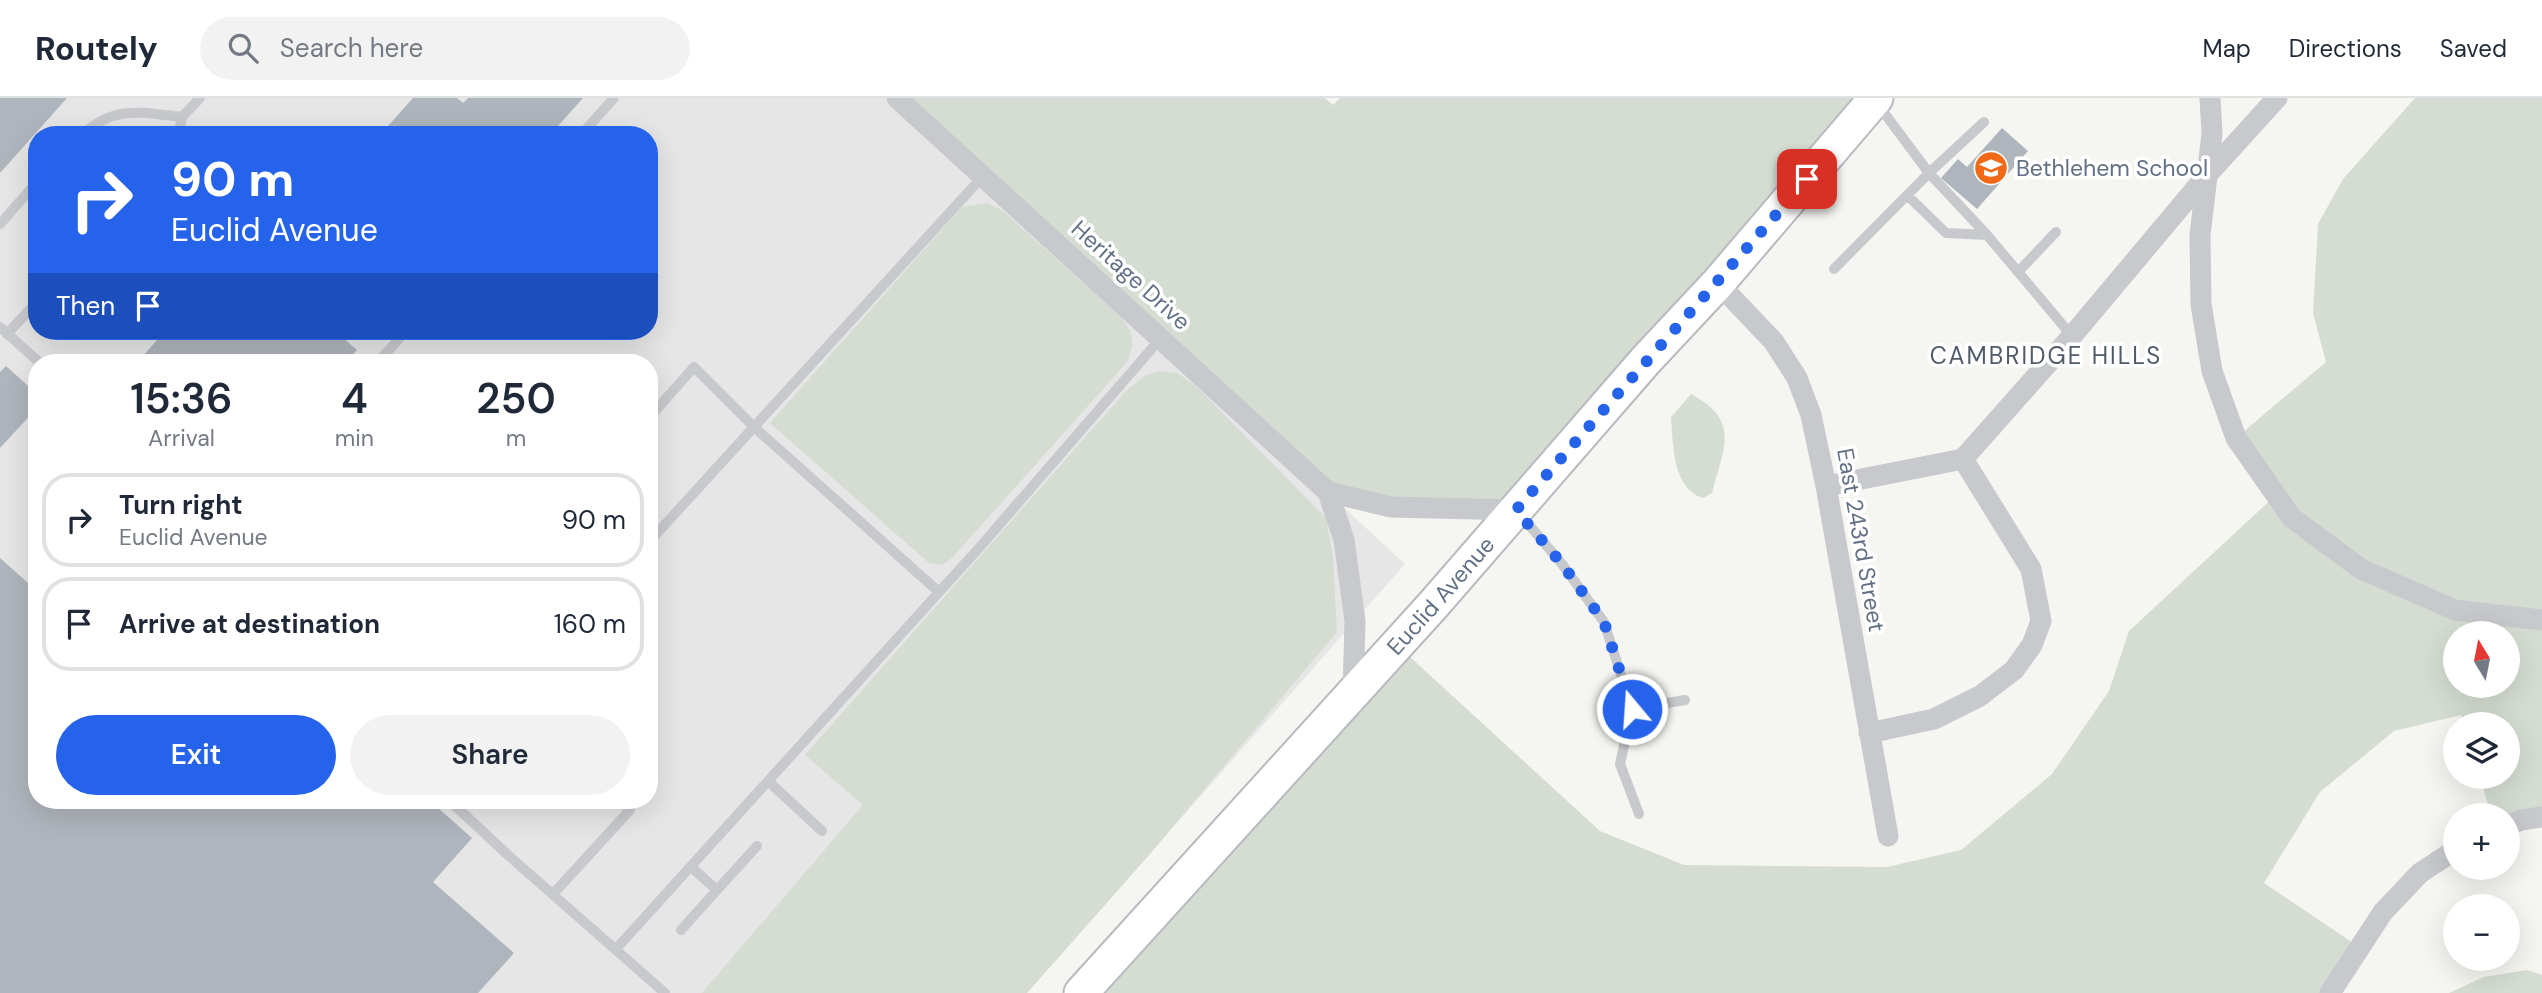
<!DOCTYPE html>
<meta charset="utf-8">
<style>
:root{--surface:#fff;--page:#f2f2f3;--text:#1f2937;--muted:#747a83;--line:#e0e1e3;--accent:#2563eb}
body{margin:0;font-family:"DM Sans",sans-serif;background:var(--page);color:var(--text);height:100vh;display:flex;flex-direction:column;font-size:26px;white-space:nowrap}
*{box-sizing:border-box;margin:0}
p{font-size:23px;color:var(--muted)}
.icon{flex:none;width:38px;height:38px;fill:none;stroke:currentColor;stroke-width:2;stroke-linecap:round;stroke-linejoin:round}
.map{position:relative;flex:1;overflow:hidden}
.sheet{position:absolute;left:28px;top:256px;width:630px;height:455px;display:flex;flex-direction:column;background:var(--surface);border-radius:28px;box-shadow:0 7px 28px #0002}
.sheet>*{flex:none}
.guide{position:absolute;left:28px;top:28px;width:630px;height:214px;border-radius:28px;box-shadow:0 7px 28px #0002;background:#2563eb;color:#fff;overflow:hidden}
.needle{width:46px;rotate:350deg}
.buttons{position:absolute;left:2443px;top:523px;display:grid;gap:14px}
.buttons a{display:grid;place-items:center;width:77px;height:77px;border-radius:50%;background:var(--surface);box-shadow:0 7px 28px #0002;font-size:35px}
.pin{position:absolute;display:grid;place-items:center;width:60px;height:60px;color:#fff;margin:-30px;border-radius:14px;box-shadow:0 4px 10px #0006}
.me{position:absolute;width:77px;margin:-38px;rotate:342deg;stroke-linejoin:round;filter:drop-shadow(0 0 5px #0008)}
.turn{display:flex;align-items:center;gap:24px;height:147px;padding:0 28px;font-size:32px}
.turn .icon{width:91px;height:91px;stroke-width:2.5}
.turn b{display:block;font-size:49px;line-height:60px}
.then{display:flex;align-items:center;height:66px;padding:0 28px;background:#0003;gap:14px;font-size:26px}
.eta{display:flex;justify-content:space-evenly;align-items:center;height:119px;text-align:center}
.eta b{font-size:42px;font-weight:600;line-height:49px}
.action{display:flex;gap:14px;margin-top:auto;padding:14px 28px}
.action a{flex:1;height:80px;border-radius:42px;background:var(--accent);color:#fff;font-size:28px;font-weight:600;line-height:80px;text-align:center}
.action a+a{background:var(--page);color:var(--text)}
ul{padding:0;list-style:none}
li{display:flex;align-items:center;gap:21px;height:94px;margin:0 14px 10px;padding:0 14px;border:4px solid var(--line);border-radius:28px}
li div{flex:1}
li b{display:block;font-size:26px}
li em{font-style:normal}
header{display:flex;align-items:center;gap:42px;box-sizing:border-box;height:98px;padding:0 35px;background:var(--surface);border-bottom:2px solid var(--line)}
header strong{font-size:33px}
nav{display:flex;gap:38px;margin-inline-start:auto;font-size:24px}
.search{width:490px;height:63px;background:var(--page);display:flex;align-items:center;gap:18px;box-sizing:border-box;padding:0 24px;border-radius:38px;color:var(--muted);font-size:26px}
.map>svg:first-child{display:block}
</style>
<header>
<strong>Routely</strong>
<div class="search"><svg class="icon" aria-label="search" viewBox="0 0 24 24"><circle cx="10" cy="10" r="6"/><path d="M15 15l6 6"/></svg>Search here</div>
<nav><a>Map</a><a>Directions</a><a>Saved</a></nav>
</header>
<div class="map">
<svg width="2542" height="895" viewBox="0 0 2542 895">
<rect width="100%" height="100%" fill="#f5f6f1"/>
<!-- built -->
<path fill="#e5e6e5" fill-rule="evenodd" d="M0,0H900L1405,466L1027,895H0ZM37,37H649V233H37ZM37,264H649V702H37Z"/>
<!-- green -->
<path fill="#d5ddd2" fill-rule="evenodd" d="M897,0H1325L1333,7L1340,0H1876L1516,412L1328,394Z
M2415,0H2542V719L2491,717L2480,679H2508V626H2464L2461,617L2394,633L2320,694L2264,785L2359,849L2330,895H1081L1397,547L1600,733L1684,767L1887,769L1961,752L2052,676L2109,593L2129,533L2276,397L2236,340L2326,264L2313,215L2318,126L2343,81ZM2455,536H2508V588H2455Z
M988,105L1003,113L1120,218C1134,236 1135,241 1128,263L953,459L942,467L929,465L770,325L962,109Z
M1160,273L1177,275L1196,288L1326,420L1333,459L1337,534L1150,756L1027,895H702L863,707L805,657L1126,293L1146,277Z
M1691,296C1742,323 1723,351 1712,395L1703,400C1672,391 1673,345 1671,319Z
M2527,872L2542,877V895H2449L2484,879Z"/>
<!-- building -->
<path fill="#afb5bc" d="M0,0H67L0,75Z
M413,0H457L463,5L468,0H583L550,37H380Z
M2002,30L2028,53L1977,111L1941,80L1958,61L1967,69Z
M165,233H335L357,252L346,264H146L141,260Z
M6,268L37,296V310L0,350V274Z
M0,460L37,493V702H429L472,740L433,784L514,855L478,895H0Z"/>
<g fill="none" stroke-linecap="round" stroke-linejoin="round">
<!-- primary casing -->
<g stroke="#b7babf" stroke-width="37">
<g id="primary">
<path id="s1" d="M1081,895L1434,506L1646,262L1718,185L1876,0"/>
</g>
</g>
<!-- lane -->
<path stroke="#c7c9cd" stroke-width="10" d="M1984,24L1929,75L1987,137L2072,238
M82,37C116,6 141,15 182,19
M178,37L182,19L200,0
M581,37L614,0
M1907,97L1946,135L1987,137
M0,126L37,84
M1834,171L1929,75L1876,4
M2018,174L2056,134
M0,229L39,264
M7,236L37,204
M378,264L406,233
M649,320L694,269L754,329L939,494
M1518,414L1562,466L1604,524L1632,611L1620,666L1639,716
M649,444L983,78
M1632,611L1685,602
M768,683L822,733
M449,702L509,758L665,895
M691,769L717,792L757,748
M553,796L630,712L618,702
M681,832L717,792
M616,851L979,450L1161,240"/>
<!-- street -->
<path stroke="#c7c9cd" stroke-width="21" d="M897,0L1328,394L1344,442L1355,523L1353,596
M2210,0L2212,36L2200,137L2201,206L2212,273L2236,340L2292,420L2361,471L2455,512L2542,522
M1718,185L1774,244L1797,280L1811,317L1826,388L1888,738
M1826,388L1963,361L2072,238L2208,76L2277,0
M1328,394L1391,409L1516,412
M1869,635L1934,621L1980,598L2014,572L2032,547L2041,523L2031,471L1963,361
M2508,728L2521,722L2542,719
M2330,895L2383,814L2420,775L2455,752"/>
<!-- primary -->
<use href="#primary" stroke="#fff" stroke-width="33"/>
</g>
<g fill="none" stroke-linecap="round" stroke-linejoin="round">
<!-- route -->
<path stroke="#2563eb" stroke-width="12" stroke-dasharray="0 21.6" d="M1632,611L1604,524L1562,466L1516,412C1612,301 1711,192 1807,81"/>
</g>
<!-- icons -->
<defs>
<g id="school-disc" transform="scale(1.75)"><circle r="9.5" fill="#f16916" stroke="#fff"/><path d="M0-5L7-2L0 1L-7-2ZM-4 1L0 2.5L4 1V4Q0 6-4 4Z" fill="#fff"/></g>
</defs>
<g fill-rule="evenodd">
<use href="#school-disc" x="1991" y="70"/>
</g>
<g text-anchor="middle" dominant-baseline="central" stroke-width="7" stroke-linejoin="round" paint-order="stroke">
<!-- poi labels -->
<g font-size="23" fill="#627085" stroke="#fff" text-anchor="start">
<text x="2016" y="70">Bethlehem School</text>
</g>
<!-- street labels -->
<g font-size="23" fill="#627085" stroke="#fff">
<text transform="translate(1131 177) rotate(42)">Heritage Drive</text>
<text transform="translate(1861 442) rotate(80)">East 243rd Street</text>
<text stroke="none"><textPath href="#s1" startOffset="536">Euclid Avenue</textPath></text>
</g>
<!-- neighbourhood labels -->
<g font-size="24" letter-spacing="2" fill="#505b69" stroke="#fff">
<text x="2046" y="257">CAMBRIDGE HILLS</text>
</g>
</g>
</svg>
<div class="buttons">
<a><svg class="needle" viewBox="-14 -14 28 28"><path d="M0-13l5 13h-10z" fill="#e53935"/><path d="M0 13l5-13h-10z" fill="#747a83"/></svg></a>
<a><svg class="icon" aria-label="layers" viewBox="0 0 24 24"><path d="M12 4l9 5-9 5-9-5zM3 14l9 5 9-5"/></svg></a>
<a>+</a>
<a>−</a>
</div>
<div class="pin" style="left:1807px;top:81px;background:#d93025"><svg class="icon" aria-label="arrive" viewBox="0 0 24 24"><path d="M6 21V4h12l-3 4 3 4H6"/></svg></div>
<svg class="me" style="left:1632px;top:611px" viewBox="-20 -20 40 40"><circle r="17" fill="#2563eb" stroke="#fff" stroke-width="3"/><path d="M0-11L8 9 0 5-8 9z" fill="#fff"/></svg>
<div class="guide">
<div class="turn"><svg class="icon" aria-label="right" viewBox="0 0 24 24"><path d="M7 20v-9h11M14 6l5 5-5 5"/></svg><div><b>90 m</b>Euclid Avenue</div></div>
<div class="then">Then<svg class="icon" aria-label="arrive" viewBox="0 0 24 24"><path d="M6 21V4h12l-3 4 3 4H6"/></svg></div>
</div>
<section class="sheet">
<div class="eta">
<div><b>15:36</b><p>Arrival</p></div>
<div><b>4</b><p>min</p></div>
<div><b>250</b><p>m</p></div>
</div>
<ul>
<li><svg class="icon" aria-label="right" viewBox="0 0 24 24"><path d="M7 20v-9h11M14 6l5 5-5 5"/></svg><div><b>Turn right</b><p>Euclid Avenue</p></div><em>90 m</em></li>
<li><svg class="icon" aria-label="arrive" viewBox="0 0 24 24"><path d="M6 21V4h12l-3 4 3 4H6"/></svg><div><b>Arrive at destination</b></div><em>160 m</em></li>
</ul>
<div class="action"><a>Exit</a><a>Share</a></div>
</section>
</div>
